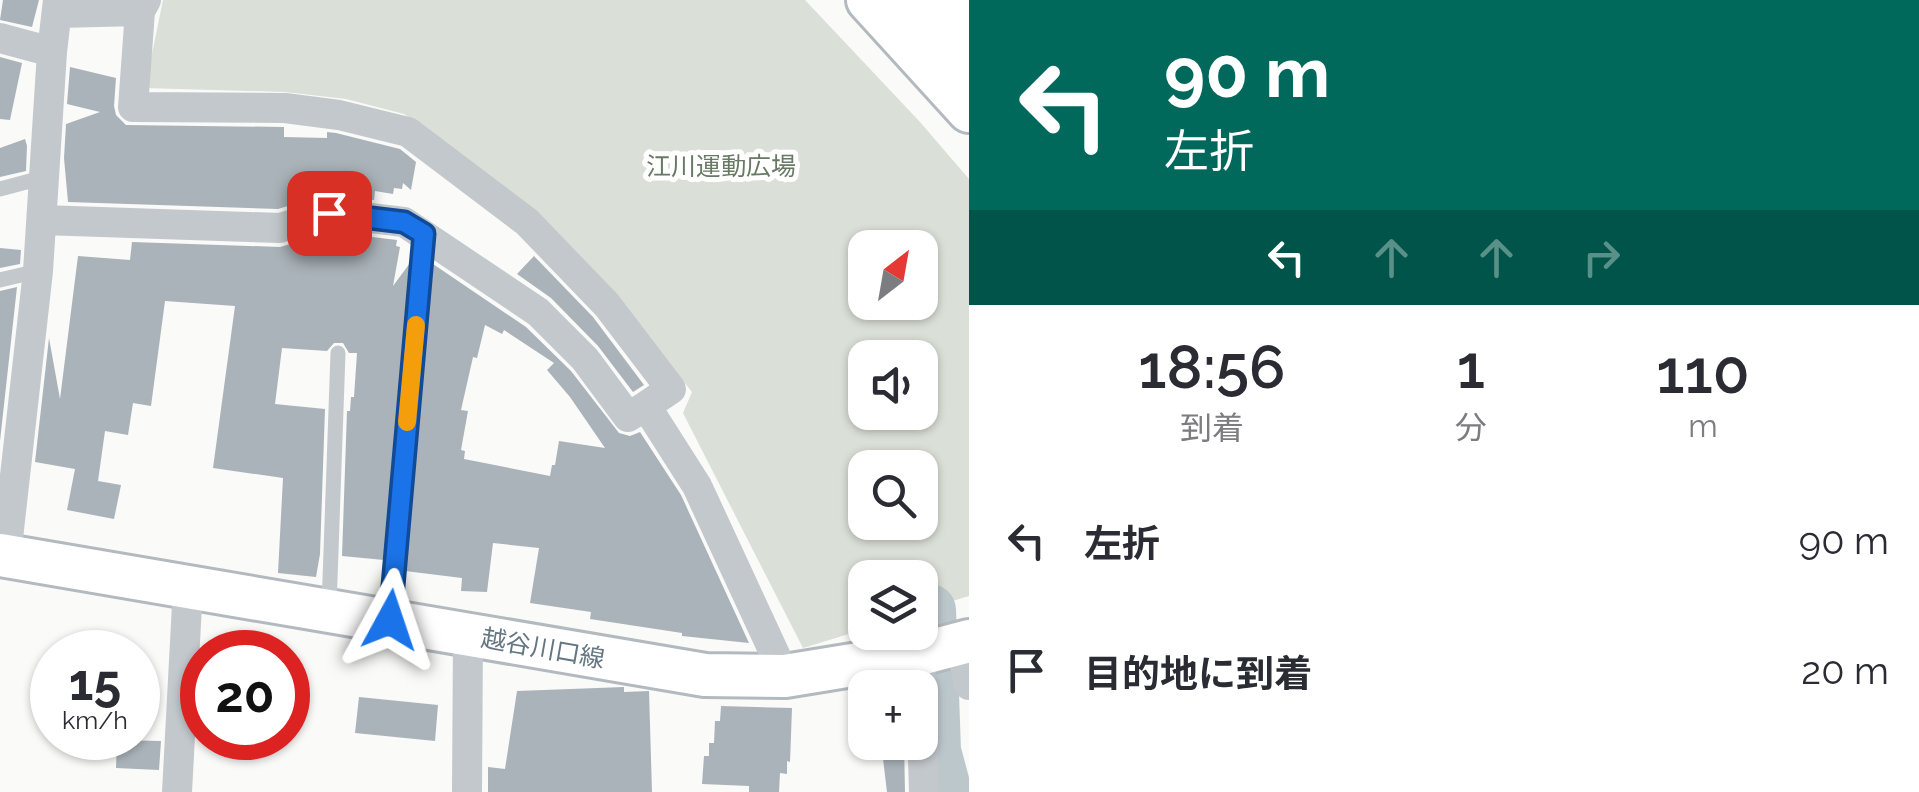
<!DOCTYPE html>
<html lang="ja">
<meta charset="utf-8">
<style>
:root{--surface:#fff;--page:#f7f7f7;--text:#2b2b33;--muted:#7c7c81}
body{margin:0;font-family:Raleway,"Noto Sans JP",sans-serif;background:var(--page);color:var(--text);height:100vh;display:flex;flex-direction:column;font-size:38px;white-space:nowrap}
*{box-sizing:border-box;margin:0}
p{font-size:32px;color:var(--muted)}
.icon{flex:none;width:55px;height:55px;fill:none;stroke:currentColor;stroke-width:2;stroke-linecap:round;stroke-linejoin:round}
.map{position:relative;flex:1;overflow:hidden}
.drawer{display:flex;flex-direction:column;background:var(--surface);width:950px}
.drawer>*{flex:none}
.hud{background:#00695c;color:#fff;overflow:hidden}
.needle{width:65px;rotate:31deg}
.fabs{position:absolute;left:848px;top:230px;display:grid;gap:20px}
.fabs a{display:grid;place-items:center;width:90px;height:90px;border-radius:20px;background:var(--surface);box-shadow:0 2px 8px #0004;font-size:50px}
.speed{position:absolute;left:30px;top:630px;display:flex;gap:20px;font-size:50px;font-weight:700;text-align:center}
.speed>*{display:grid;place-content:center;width:130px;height:130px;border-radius:50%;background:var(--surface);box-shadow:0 2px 8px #0004;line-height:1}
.speed small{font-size:25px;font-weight:400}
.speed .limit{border:15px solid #d22;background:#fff;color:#111}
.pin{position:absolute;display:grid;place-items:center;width:85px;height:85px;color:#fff;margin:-42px;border-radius:20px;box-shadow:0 5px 15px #0006}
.me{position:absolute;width:110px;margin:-55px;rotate:5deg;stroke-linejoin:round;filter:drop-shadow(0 0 8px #0008)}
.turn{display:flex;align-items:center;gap:35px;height:210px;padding:0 30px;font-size:45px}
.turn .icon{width:130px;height:130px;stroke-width:2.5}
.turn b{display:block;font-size:70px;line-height:85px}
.lanes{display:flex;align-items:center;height:95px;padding:0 30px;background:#0003;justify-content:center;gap:50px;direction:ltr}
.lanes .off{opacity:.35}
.eta{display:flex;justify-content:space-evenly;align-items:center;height:170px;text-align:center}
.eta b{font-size:60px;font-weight:600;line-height:70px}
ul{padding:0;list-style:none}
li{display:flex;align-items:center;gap:30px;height:130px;padding:0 30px}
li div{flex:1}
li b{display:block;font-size:38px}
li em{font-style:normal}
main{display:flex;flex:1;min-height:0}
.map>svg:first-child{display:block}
</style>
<main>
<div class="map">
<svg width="969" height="792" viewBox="0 0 969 792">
<rect width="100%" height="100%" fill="#fafaf8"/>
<!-- green -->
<path fill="#dadfd7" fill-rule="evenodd" d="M163,0H805L920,122L969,179V596L920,611V578H865V629L803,648L683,413L692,392L616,297L534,212L404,114L346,99L285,92L145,88ZM865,248H920V302H865ZM865,358H920V412H865ZM865,468H920V522H865Z"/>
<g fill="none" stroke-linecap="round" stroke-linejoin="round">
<!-- river -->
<path stroke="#bbc7cb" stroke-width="52" d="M930,610L935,751L946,792"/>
</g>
<!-- building -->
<path fill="#aab3b9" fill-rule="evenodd" d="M3,0H39L32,27L0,20Z
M0,57L22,63L10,120L0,119Z
M70,67L116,78L114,106L116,115L126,125L284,127V137L327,138V132L336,133L400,149L416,162L411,190L403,183L402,189L394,188L393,194L375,191L374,200L324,195L278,209L68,202L64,158L66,124L100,112L67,104Z
M25,139L27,146L26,171L0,177V148Z
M331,232L397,240L396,246L400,247L393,286L410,263L384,560L342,556L347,411H350L351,397H354L357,353H349L343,343H334L327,351L282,348L275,404L325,409L320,554L316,577L278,573L283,478L213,468L235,306L165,301L151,406L133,403L128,435L105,431L98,481L121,485L114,519L67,510L75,469L35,462L49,338L60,399L78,256L130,260L132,242L280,247Z
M0,248L21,250L20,264L0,268Z
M534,256L593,317L644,385L633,392L598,346L551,298L517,274Z
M433,264L526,327L571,371L619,433L630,436L640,432L681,495L749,643L682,636V633L590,619L591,612L530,603L539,548L493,543L487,592L461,591L462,578L405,571ZM485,325L502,334L504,330L554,363L547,370L570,397L605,448L559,441L555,465H552L550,476L464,459L465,451L461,450L468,411L461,410L473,357L477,358Z
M17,287L0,441V291Z
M624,687V692L649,691L652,792H488V767L505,769L517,691Z
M359,697L438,705L435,741L355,733Z
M721,706L792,708L790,762L787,761V774L780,773L779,792H749V786L702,784L704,756H709V743H714L715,721H720Z
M117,740L161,741L159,770L116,768Z
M881,742H904L905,792H887Z"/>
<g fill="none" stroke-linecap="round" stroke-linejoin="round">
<!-- secondary casing -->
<g stroke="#b3babf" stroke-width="48">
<path id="secondary" d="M868,0L969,111
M0,555L705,675L785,676L920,654L969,641"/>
</g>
<!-- highway casing -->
<g stroke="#b4b9bd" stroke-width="60">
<path id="highway" d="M902,0L969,74
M955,0L969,15"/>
</g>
<!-- lane -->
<path stroke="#c3c8cc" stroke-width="15" d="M0,189L45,177
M0,280L38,271
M329,608L338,353
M390,618L424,234"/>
<!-- street -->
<path stroke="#c3c8cc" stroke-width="30" d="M146,0L140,11L133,107L285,108L339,115L408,132L527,222L607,305L671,389L646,406
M57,13L140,11
M0,38L52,52
M42,220L280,228L329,213L404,222L538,312L585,359L628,417L646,406L697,486L785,676
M6,556L38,271L52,52L58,0
M961,643L969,685
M920,654L924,792
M177,792L188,586
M467,792L468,636"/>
<!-- secondary -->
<use href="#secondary" stroke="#fff" stroke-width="42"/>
<!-- highway -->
<use href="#highway" stroke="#fff" stroke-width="55"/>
</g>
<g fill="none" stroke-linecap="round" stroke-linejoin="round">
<!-- route casing -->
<g stroke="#114b97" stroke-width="25">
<path id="route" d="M329,213L404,222L424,234L390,620"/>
</g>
<!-- route -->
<use href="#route" stroke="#1a73e8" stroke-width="18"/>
<!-- slow -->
<path stroke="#f59e0b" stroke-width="18" d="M407,422L416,325"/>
</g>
<g text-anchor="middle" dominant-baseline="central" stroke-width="10" stroke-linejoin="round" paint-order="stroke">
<!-- park labels -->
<g font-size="25" fill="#687a64" stroke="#fff">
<text x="721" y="166">江川運動広場</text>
</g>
<!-- street labels -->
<g font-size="25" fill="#657683" stroke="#fff">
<text transform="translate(543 648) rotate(10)">越谷川口線</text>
</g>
</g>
</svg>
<div class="fabs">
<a><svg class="needle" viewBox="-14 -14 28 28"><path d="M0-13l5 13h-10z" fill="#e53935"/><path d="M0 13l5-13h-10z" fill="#7c7c81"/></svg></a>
<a><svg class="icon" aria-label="sound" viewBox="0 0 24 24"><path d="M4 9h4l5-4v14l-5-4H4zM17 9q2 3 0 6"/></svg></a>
<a><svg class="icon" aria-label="search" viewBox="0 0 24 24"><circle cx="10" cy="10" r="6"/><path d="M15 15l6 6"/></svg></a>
<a><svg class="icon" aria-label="layers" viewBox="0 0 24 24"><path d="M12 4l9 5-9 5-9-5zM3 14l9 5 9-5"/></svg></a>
<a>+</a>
</div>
<div class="speed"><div>15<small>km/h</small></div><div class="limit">20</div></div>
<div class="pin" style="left:329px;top:213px;background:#d93025"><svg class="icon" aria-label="arrive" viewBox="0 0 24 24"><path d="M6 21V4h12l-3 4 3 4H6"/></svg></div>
<svg class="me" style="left:390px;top:620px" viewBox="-20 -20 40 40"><path d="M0-17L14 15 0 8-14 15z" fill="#1a73e8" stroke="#fff" stroke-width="4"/></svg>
</div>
<section class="drawer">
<div class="hud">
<div class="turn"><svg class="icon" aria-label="left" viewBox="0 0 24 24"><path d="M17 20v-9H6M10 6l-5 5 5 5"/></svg><div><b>90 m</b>左折</div></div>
<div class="lanes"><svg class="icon" aria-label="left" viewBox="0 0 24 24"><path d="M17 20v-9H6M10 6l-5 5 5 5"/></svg><svg class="icon off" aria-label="ahead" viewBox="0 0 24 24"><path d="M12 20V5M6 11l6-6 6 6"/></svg><svg class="icon off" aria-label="ahead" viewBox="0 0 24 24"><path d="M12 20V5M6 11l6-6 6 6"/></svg><svg class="icon off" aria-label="right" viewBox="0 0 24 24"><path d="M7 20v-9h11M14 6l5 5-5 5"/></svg></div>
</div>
<div class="eta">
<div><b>18:56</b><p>到着</p></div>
<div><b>1</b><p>分</p></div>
<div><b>110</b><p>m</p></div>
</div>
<ul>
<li><svg class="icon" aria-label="left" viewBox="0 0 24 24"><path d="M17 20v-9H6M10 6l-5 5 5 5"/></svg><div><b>左折</b></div><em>90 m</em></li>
<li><svg class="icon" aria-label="arrive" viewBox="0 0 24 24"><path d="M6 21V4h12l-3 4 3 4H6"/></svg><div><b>目的地に到着</b></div><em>20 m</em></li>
</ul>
</section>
</main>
